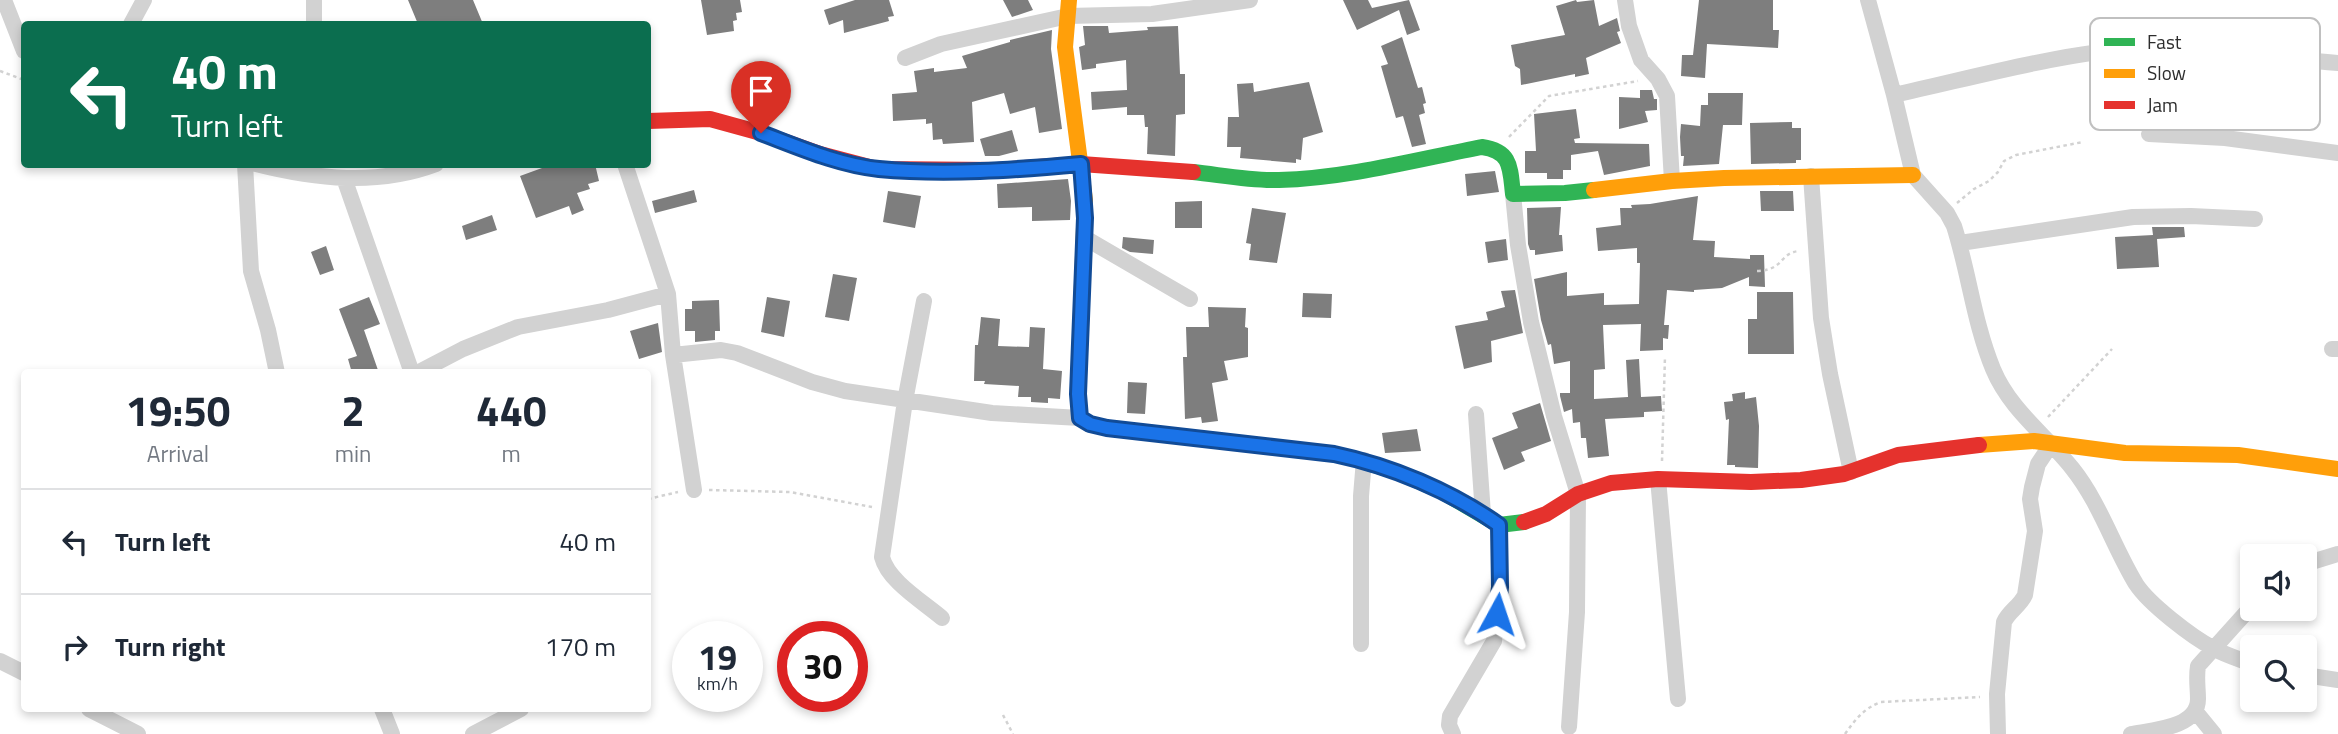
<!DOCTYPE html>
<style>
:root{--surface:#fff;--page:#f6f6f7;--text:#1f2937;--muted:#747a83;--line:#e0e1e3}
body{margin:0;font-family:"Titillium Web",sans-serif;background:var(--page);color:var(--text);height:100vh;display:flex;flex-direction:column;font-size:26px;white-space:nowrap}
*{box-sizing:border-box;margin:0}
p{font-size:23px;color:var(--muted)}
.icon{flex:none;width:38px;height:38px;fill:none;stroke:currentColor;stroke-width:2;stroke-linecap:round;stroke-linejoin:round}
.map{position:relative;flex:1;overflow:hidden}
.side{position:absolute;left:21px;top:369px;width:630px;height:343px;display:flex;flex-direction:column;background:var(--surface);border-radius:7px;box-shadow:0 4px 10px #0003}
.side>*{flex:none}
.top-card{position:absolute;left:21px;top:21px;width:630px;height:147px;border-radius:7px;box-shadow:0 4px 10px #0003;background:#0b6e4f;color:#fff;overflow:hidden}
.controls{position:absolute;left:2240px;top:544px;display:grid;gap:14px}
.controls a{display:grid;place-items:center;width:77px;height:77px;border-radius:7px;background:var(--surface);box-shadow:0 4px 10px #0003;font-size:35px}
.speed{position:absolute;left:672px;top:621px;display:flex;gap:14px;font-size:35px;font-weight:700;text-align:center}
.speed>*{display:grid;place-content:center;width:91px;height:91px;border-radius:50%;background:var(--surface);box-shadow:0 4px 10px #0003;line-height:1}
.speed small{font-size:18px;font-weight:400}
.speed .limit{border:10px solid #d22;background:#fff;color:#111}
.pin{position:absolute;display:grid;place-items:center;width:60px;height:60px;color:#fff;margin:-72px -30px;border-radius:50% 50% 50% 0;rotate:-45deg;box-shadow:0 0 7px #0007}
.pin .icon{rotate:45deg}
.me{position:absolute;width:77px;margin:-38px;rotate:5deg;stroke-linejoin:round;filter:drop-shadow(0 0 5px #0008)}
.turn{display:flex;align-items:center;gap:24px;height:147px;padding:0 35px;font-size:32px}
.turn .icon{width:91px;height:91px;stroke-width:2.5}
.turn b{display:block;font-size:49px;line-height:60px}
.eta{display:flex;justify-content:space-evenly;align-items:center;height:119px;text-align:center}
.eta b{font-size:42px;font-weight:700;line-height:49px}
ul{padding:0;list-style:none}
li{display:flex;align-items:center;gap:21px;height:105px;padding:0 35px;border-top:2px solid var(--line)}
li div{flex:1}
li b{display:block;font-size:26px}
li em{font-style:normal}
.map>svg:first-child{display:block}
</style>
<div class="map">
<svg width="2338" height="734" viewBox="0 0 2338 734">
<rect width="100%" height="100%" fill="#fff"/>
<!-- building -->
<path fill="#7e7e7e" d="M408,0H473L483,24H418Z
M701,0H740L742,12L736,13L737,20L733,21L734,31L707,35Z
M855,0H889L894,16L888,17L889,21L844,33L843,20L829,25L824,10Z
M1003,0H1028L1033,10L1012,17Z
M1343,0H1368L1372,8L1409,0L1420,30L1407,35L1399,10L1357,30Z
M1576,0L1577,2L1594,0L1599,26L1617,18L1620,31L1617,32L1621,43L1586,58L1589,74L1575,77V74L1521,85L1520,69L1515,66L1511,45L1565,35L1556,6Z
M1699,0H1773V30H1779L1778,48L1707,44L1705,78L1681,76L1682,55H1693Z
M1083,26H1108L1109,33L1148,30L1147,27L1178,26L1180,74H1185V114L1176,115L1175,156L1147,154L1148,127H1145L1144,115H1127V107L1092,110L1091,92L1127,90L1126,60L1096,64V68L1082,70L1079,47L1085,45Z
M1052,30L1051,49L1062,129L1039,133L1035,107L1010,114L1004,93L972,102L974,142L943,144L942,139L933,140L932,123L926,124V119L893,121L892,94L917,92L914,71L934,68V72L967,68L962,56L1010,42V40Z
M1402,37L1418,88L1422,87L1426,103L1423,104L1425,113L1419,115L1426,144L1412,147L1403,116L1396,118L1381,66L1388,64L1381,46Z
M1309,82L1323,132L1303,138L1301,160L1296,159V163L1240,158L1241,147H1227L1228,117H1239L1237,84L1253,83L1254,92Z
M1640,90H1652L1654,99H1657V110L1645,111L1648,122L1619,129V97L1640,98Z
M1708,93H1743L1742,125H1723L1719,164L1683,166L1684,156H1681L1680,137L1681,124L1700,126L1701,105H1708Z
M1576,109L1580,138L1574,139L1575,143L1649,144L1650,166L1604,175L1598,151L1571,155V170H1563V179H1547V173H1525V151H1536L1534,114Z
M1792,122V128H1801V160H1796V163L1751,164L1750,123Z
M1012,130L1018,151L999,156H985L980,139Z
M553,164H595L599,181L588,184L590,189L577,193L584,210L572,215L569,206L536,218L520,176Z
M1495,171L1499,192L1467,196L1465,174Z
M1068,179L1071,201L1070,220L1032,221V207L998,208L997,184Z
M694,190L697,202L655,213L652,201Z
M888,191L921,196L915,228L883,222Z
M1760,191H1793L1794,211H1761Z
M1698,196L1693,240L1715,241L1714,257L1750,259V255H1764L1765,287L1749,286V277L1722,288L1694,290V292L1667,290L1664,325H1669L1668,339L1663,338V350L1640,351L1641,324L1603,325L1605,369L1594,370V399L1628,397L1626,360L1639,359L1641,397L1661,396L1662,411L1644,412V417L1605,419L1609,456L1588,458L1586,438H1581L1580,422L1573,423L1572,409L1564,412L1560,396V393H1570V361L1554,364L1551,344L1548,345L1541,320L1534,279L1567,272V296L1604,293V305L1639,304L1640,263H1637V248L1598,251L1596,228L1621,225L1620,208H1632L1631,205L1650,204Z
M1202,201V228H1175V202Z
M1561,207L1559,235H1562L1563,251L1535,255V250H1530L1528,244L1527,208Z
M1252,208L1286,213L1277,263L1249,260L1251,244L1246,243Z
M492,215L497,230L466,240L462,226Z
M2152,227H2184L2185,237L2157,239L2159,267L2117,269L2115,237L2153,235Z
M1123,237L1154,240L1153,254L1130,252L1122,248Z
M1506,239L1508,260L1488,263L1485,242Z
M326,246L334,270L320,275L311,252Z
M833,274L857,278L849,321L825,317Z
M1515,290L1523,333L1491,341L1492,362L1464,369L1455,326L1488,320L1486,312L1505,307L1501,291Z
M1757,292H1793L1794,354H1748V319H1757Z
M1303,293L1332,294L1331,318L1302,317Z
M369,297L380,324L364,330L379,373H352L348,359L357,356L339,309Z
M767,297L790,301L784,337L761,332Z
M719,300L720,331H715V340L695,342V331H685V309H692V301Z
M1208,307L1246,308L1245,327L1248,328V357L1224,361L1228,380L1212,383L1218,421L1202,423L1201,417L1185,419L1183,357H1187L1186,327H1209Z
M981,317L1000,319L998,346L1029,347L1030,327L1045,328L1043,369L1062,371L1060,399L1048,398V403L1031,402V397H1018L1019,386L984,384L985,381H974L975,345H978Z
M658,323L662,352L639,359L630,331Z
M1128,382L1147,383L1145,414L1127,413Z
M1745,392V399L1756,397L1759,426L1758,468L1735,467V465H1727L1729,419L1726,420L1724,402L1733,401L1732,394Z
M1540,403L1551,441L1521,452L1525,461L1504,470L1492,438L1518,428L1512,413Z
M1417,429L1421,451L1385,453L1382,433Z"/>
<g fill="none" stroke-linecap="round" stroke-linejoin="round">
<!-- path -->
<path stroke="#d2d2d2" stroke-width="2.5" stroke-dasharray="3.5 3.5" stroke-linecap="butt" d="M0,71L24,80
M1509,137L1549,96L1638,81
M1957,203L1974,189L1989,181L1998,172L2004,161L2016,155L2083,142
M1757,271C1785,270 1779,253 1799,251
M2048,417L2112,349
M1662,461L1665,356
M709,490L790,492L872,507
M648,499L678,492
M1003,715L1013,734
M1845,734C1855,720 1864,708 1881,702L1980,697"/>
<!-- street -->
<path stroke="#d2d2d2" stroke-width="16" d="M4,0L24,51
M314,0V24
M1625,0L1629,26L1641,60L1658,79L1667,96L1672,181
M1868,0L1894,95L1913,175L1947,213L1954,226C1969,273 1974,323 1993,369C2010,410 2046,435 2072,468C2100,503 2113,546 2136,584C2149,604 2192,637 2213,648C2225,655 2239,659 2252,664
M131,24L144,0
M905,58L941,44L1068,16L1152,14L1250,0
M1894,95C1981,76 2069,50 2157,47C2218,45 2277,59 2338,63
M2149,134L2225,138L2338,153
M245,164L251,271L268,330L277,373
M256,164C315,179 378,186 436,164
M625,164L668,294L673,355L694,490
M1811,176L1821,318L1830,374L1851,472
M344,178L412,373
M1513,194L1518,245L1531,322L1554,416L1578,494L1577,612L1569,727
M1085,238L1190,299
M1960,243L2133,217L2191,216L2255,219
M924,301L905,401L882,557C888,581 922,601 942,618
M2332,349H2338
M673,355L721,350L737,353L812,382L845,391L992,413L1080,418
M417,373L463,349L518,327L608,310L668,294
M1476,414L1483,514
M1658,479L1678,699
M2305,564L2338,554
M1361,644V496L1364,460
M0,661L24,673
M2305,675L2338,680
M89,709L138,734
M382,709L392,734
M2196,712L2214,734
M473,734L521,709
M1453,734L1449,725L1450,716L1494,641L1500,587L1499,525
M1998,734L1997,694L2004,622C2009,611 2020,606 2025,595L2035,531L2030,499L2032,487L2038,464L2050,446
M2131,734C2152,730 2198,728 2198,699C2198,688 2196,678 2198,666L2252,606"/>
<!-- fast -->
<path stroke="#30b455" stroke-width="16" d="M1193,172C1221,175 1251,181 1279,180C1347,178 1415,160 1482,147C1512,151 1510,169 1513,194L1565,193L1594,190
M1247,444L1334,454L1355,459L1399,473L1441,491L1499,525L1524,522"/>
<!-- slow -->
<path stroke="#ff9f0a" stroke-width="16" d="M1069,0L1065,47L1085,200L1078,394L1080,418L1089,424L1107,428L1247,444
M1594,190L1672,181L1724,178L1913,175
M1979,445L2034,441L2125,453L2238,455L2338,469"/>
<!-- jam -->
<path stroke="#e5322d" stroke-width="16" d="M648,121L710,119L761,133L820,154L877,169L997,170L1081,164L1193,172
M1524,522L1546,514L1578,494L1611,483L1658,479L1751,482L1801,480L1844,474L1898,455L1979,445"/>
</g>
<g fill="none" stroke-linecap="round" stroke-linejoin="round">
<!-- route casing -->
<g stroke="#114b97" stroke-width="18">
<path id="route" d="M761,133C798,147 839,165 879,169C945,175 1015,170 1081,164L1085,218L1078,394L1080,418L1090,424L1107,428L1334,454C1391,466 1451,491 1499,525L1500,587L1497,614"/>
</g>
<!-- route -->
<use href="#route" stroke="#1a73e8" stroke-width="12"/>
</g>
<!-- legend -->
<rect x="2090" y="18" width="230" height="112" rx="10" fill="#fff" stroke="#c0c0c0" stroke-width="2"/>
<rect x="2104" y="38" width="31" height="8" fill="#30b455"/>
<rect x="2104" y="69" width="31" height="9" fill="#ff9f0a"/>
<rect x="2104" y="101" width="31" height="8" fill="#e5322d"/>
<g font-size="19" fill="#2d2d2d">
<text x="2147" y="49">Fast</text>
<text x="2147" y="80">Slow</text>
<text x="2147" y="112">Jam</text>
</g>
</svg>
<div class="controls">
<a><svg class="icon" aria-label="sound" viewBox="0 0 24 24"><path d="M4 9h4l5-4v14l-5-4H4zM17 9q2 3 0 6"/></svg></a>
<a><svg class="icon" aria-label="search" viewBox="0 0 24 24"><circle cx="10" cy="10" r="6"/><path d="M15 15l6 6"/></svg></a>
</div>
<div class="speed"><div>19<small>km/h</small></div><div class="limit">30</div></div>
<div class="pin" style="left:761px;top:133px;background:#d93025"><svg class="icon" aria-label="arrive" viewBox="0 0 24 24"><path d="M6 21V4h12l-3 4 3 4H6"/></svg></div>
<svg class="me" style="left:1497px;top:614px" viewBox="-20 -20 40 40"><path d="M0-17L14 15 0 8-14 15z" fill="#1a73e8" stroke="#fff" stroke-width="4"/></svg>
<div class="top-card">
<div class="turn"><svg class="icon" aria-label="left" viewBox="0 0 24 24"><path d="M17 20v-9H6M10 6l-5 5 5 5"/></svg><div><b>40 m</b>Turn left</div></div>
</div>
<section class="side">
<div class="eta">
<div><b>19:50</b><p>Arrival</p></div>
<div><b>2</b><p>min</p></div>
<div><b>440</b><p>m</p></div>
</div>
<ul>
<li><svg class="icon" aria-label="left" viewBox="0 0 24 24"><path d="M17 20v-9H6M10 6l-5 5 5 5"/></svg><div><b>Turn left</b></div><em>40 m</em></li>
<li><svg class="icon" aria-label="right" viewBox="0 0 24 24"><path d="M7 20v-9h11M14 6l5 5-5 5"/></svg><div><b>Turn right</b></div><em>170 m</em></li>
</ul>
</section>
</div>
